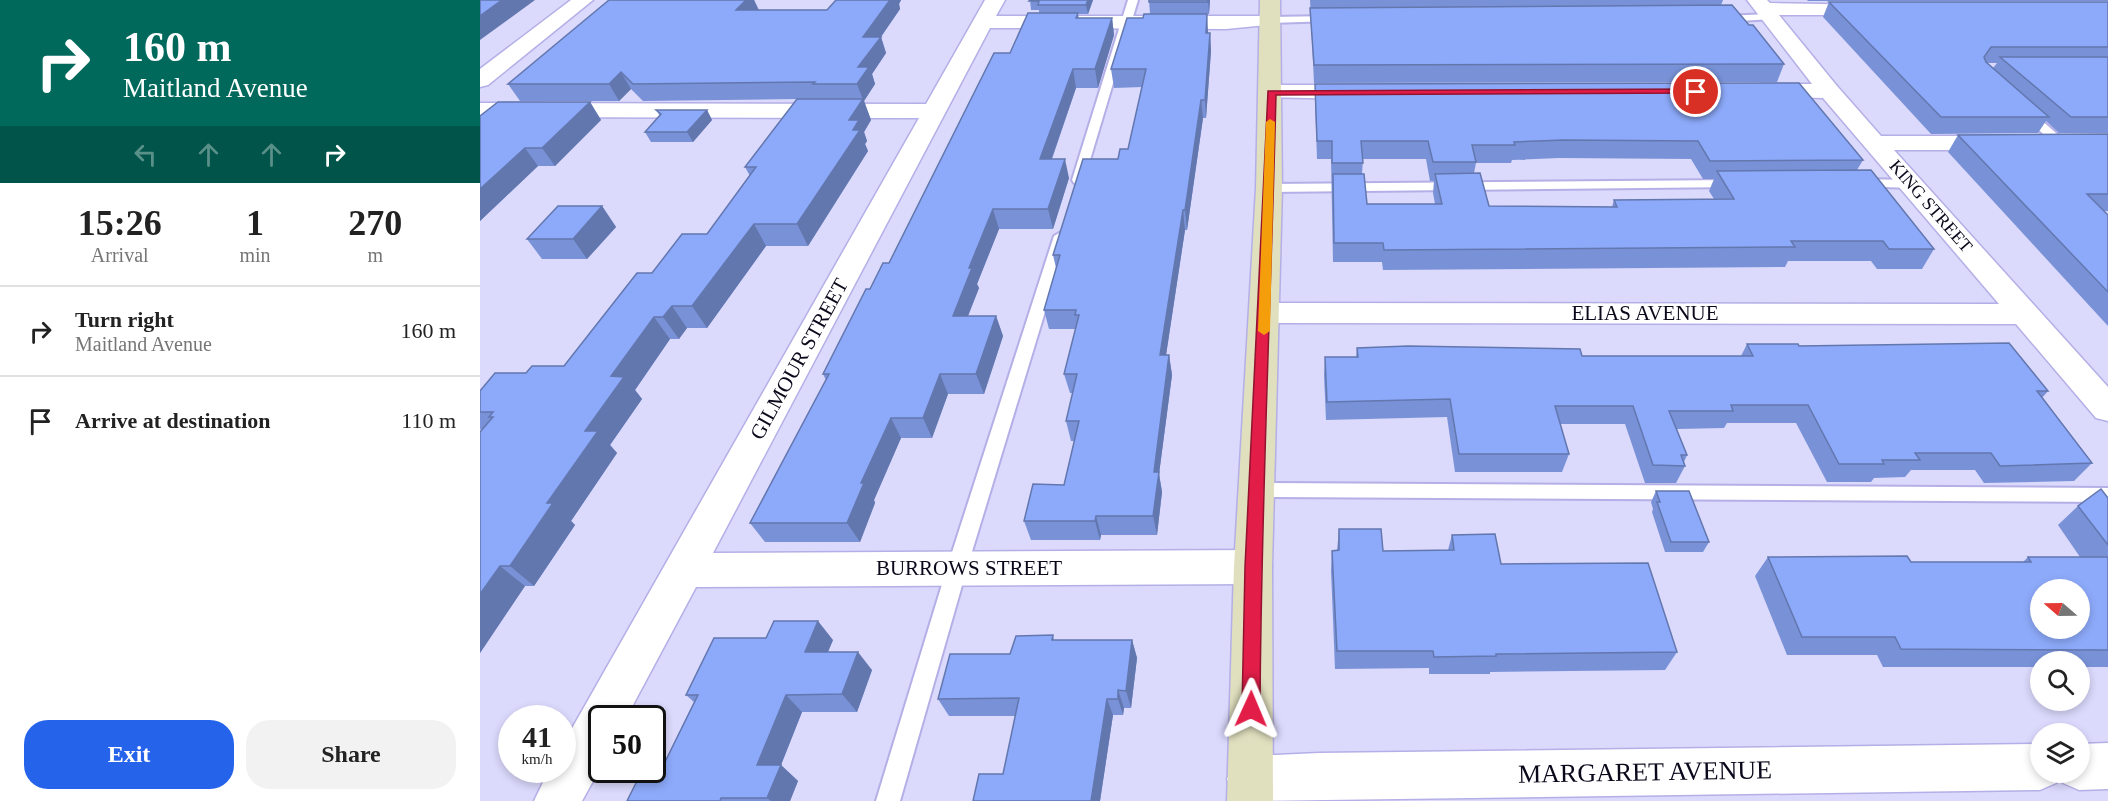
<!DOCTYPE html>
<style>
:root{--surface:#fff;--page:#f2f2f2;--text:#222;--muted:#767676;--line:#e0e0e0;--accent:#2563eb}
body{margin:0;font-family:Georgia,serif;background:var(--page);color:var(--text);height:100vh;display:flex;flex-direction:column;font-size:22px;white-space:nowrap}
*{box-sizing:border-box;margin:0}
p{font-size:20px;color:var(--muted)}
.icon{flex:none;width:33px;height:33px;fill:none;stroke:currentColor;stroke-width:2;stroke-linecap:round;stroke-linejoin:round}
.map{position:relative;flex:1;overflow:hidden}
.side{display:flex;flex-direction:column;background:var(--surface);width:480px}
.side>*{flex:none}
.hud{background:#00695c;color:#fff;overflow:hidden}
.needle{width:39px;rotate:290deg}
.buttons{position:absolute;left:1550px;top:579px;display:grid;gap:12px}
.buttons a{display:grid;place-items:center;width:60px;height:60px;border-radius:50%;background:var(--surface);box-shadow:0 3px 9px #0003;font-size:30px}
.speed{position:absolute;left:18px;top:705px;display:flex;gap:12px;font-size:30px;font-weight:700;text-align:center}
.speed>*{display:grid;place-content:center;width:78px;height:78px;border-radius:50%;background:var(--surface);box-shadow:0 3px 9px #0003;line-height:1}
.speed small{font-size:15px;font-weight:400}
.speed .limit{border:3px solid #111;border-radius:9px;background:#fff;color:#111}
.pin{position:absolute;display:grid;place-items:center;width:51px;height:51px;color:#fff;margin:-26px;border:3px solid #fff;border-radius:50%;box-shadow:0 2px 6px #0007}
.me{position:absolute;width:66px;margin:-33px;rotate:1deg;stroke-linejoin:round;filter:drop-shadow(0 0 4px #0008)}
.turn{display:flex;align-items:center;gap:21px;height:126px;padding:0 24px;font-size:27px}
.turn .icon{width:78px;height:78px;stroke-width:2.5}
.turn b{display:block;font-size:42px;line-height:51px}
.lanes{display:flex;align-items:center;height:57px;padding:0 24px;background:#0003;justify-content:center;gap:30px;direction:ltr}
.lanes .off{opacity:.35}
.eta{display:flex;justify-content:space-evenly;align-items:center;height:102px;text-align:center}
.eta b{font-size:36px;font-weight:600;line-height:42px}
.cta{display:flex;gap:12px;margin-top:auto;padding:12px 24px}
.cta a{flex:1;height:69px;border-radius:24px;background:var(--accent);color:#fff;font-size:24px;font-weight:600;line-height:69px;text-align:center}
.cta a+a{background:var(--page);color:var(--text)}
ul{padding:0;list-style:none}
li{display:flex;align-items:center;gap:18px;height:90px;padding:0 24px;border-top:2px solid var(--line)}
li div{flex:1}
li b{display:block;font-size:22px}
li em{font-style:normal}
main{display:flex;flex:1;min-height:0}
.map>svg:first-child{display:block}
</style>
<main>
<section class="side">
<div class="hud">
<div class="turn"><svg class="icon" aria-label="right" viewBox="0 0 24 24"><path d="M7 20v-9h11M14 6l5 5-5 5"/></svg><div><b>160 m</b>Maitland Avenue</div></div>
<div class="lanes"><svg class="icon off" aria-label="left" viewBox="0 0 24 24"><path d="M17 20v-9H6M10 6l-5 5 5 5"/></svg><svg class="icon off" aria-label="ahead" viewBox="0 0 24 24"><path d="M12 20V5M6 11l6-6 6 6"/></svg><svg class="icon off" aria-label="ahead" viewBox="0 0 24 24"><path d="M12 20V5M6 11l6-6 6 6"/></svg><svg class="icon" aria-label="right" viewBox="0 0 24 24"><path d="M7 20v-9h11M14 6l5 5-5 5"/></svg></div>
</div>
<div class="eta">
<div><b>15:26</b><p>Arrival</p></div>
<div><b>1</b><p>min</p></div>
<div><b>270</b><p>m</p></div>
</div>
<ul>
<li><svg class="icon" aria-label="right" viewBox="0 0 24 24"><path d="M7 20v-9h11M14 6l5 5-5 5"/></svg><div><b>Turn right</b><p>Maitland Avenue</p></div><em>160 m</em></li>
<li><svg class="icon" aria-label="arrive" viewBox="0 0 24 24"><path d="M6 21V4h12l-3 4 3 4H6"/></svg><div><b>Arrive at destination</b></div><em>110 m</em></li>
</ul>
<div class="cta"><a>Exit</a><a>Share</a></div>
</section>
<div class="map">
<svg width="1628" height="801" viewBox="0 0 1628 801">
<rect width="100%" height="100%" fill="#dbd9fc"/>
<g fill="none" stroke-linecap="round" stroke-linejoin="round">
<!-- service casing -->
<g stroke="#b4afe6" stroke-width="4">
<path id="service" d="M648,0H658L604,180L602,183H594L592,180Z
M1290,14L1295,17L1293,19L1243,22L1238,19L1243,16Z
M851,16L854,17V21L789,23L784,20L789,17Z
M1547,110L1551,111L1584,140V146H1576L1543,115L1541,113Z
M1379,179L1432,180L1438,184L1432,188L1374,186L1373,183Z
M1254,180L1259,181L1260,184L1259,187L789,192L783,188L789,184Z
M581,232L588,236L487,568L420,801H396L467,568L574,236Z
M777,483L1628,488V502L777,497L771,495L768,490L771,485Z"/>
</g>
<!-- minor casing -->
<g stroke="#b4afe6" stroke-width="3">
<path id="minor" d="M91,0H113L8,85L0,87V69Z
M505,0H525L516,16H796L799,20L796,24L746,29L510,28L233,553L773,550L787,555L792,567L787,579L773,584L216,587L146,718H122V765L102,801H54L69,770H82V746L439,118L0,117V103L446,104Z
M1267,0H1287L1290,3L1399,5L1402,9L1399,13L1392,15H1299L1357,86L1401,136H1518L1527,138L1530,143L1527,148L1518,150H1414L1628,387V421L1616,418L1536,324L785,323L774,320L770,313L774,306L785,303L1519,304L1343,98L1274,96L1271,91L1274,86L1282,84H1332Z
M791,85H879L887,87L890,92L887,97L879,99L783,97L780,92L783,87Z
M1628,743V789L1599,790L1583,783L1580,775L1576,783L1560,790L767,801L754,795L747,779L754,763L770,756L839,753L1560,744V772H1599V744Z"/>
</g>
<!-- secondary casing -->
<g stroke="#b4afe6" stroke-width="3">
<path id="secondary" d="M780,0H800L802,188L792,567L793,801H747L754,567L776,188Z"/>
</g>
<!-- service -->
<use href="#service" fill="#fff" fill-rule="evenodd"/>
<!-- minor -->
<use href="#minor" fill="#fff" fill-rule="evenodd"/>
<!-- secondary -->
<use href="#secondary" fill="#e0dfbe" fill-rule="evenodd"/>
</g>
<!-- wall -->
<path fill="#7992d7" fill-rule="evenodd" d="M274,0L279,10H347L356,0H421L419,4L420,9L401,37L406,53L392,74L395,84L384,101L391,120L384,132L387,141L385,144L388,151L328,246H286L227,328H207L199,339H190L155,390L162,399L130,445L137,453L91,521L95,525L54,586H45L0,653L2,430L0,429V391L46,373L84,366L172,273L227,234L270,176L265,167L317,99L163,101L151,89L139,101H40L28,84Z
M550,0H613L608,14H598L599,18H632L634,35L618,88H596L572,159L589,178L573,229H519L497,284L499,288L488,316H516L523,336L504,394H468L452,438H421L394,500L395,503L380,542H285L270,523L346,380L343,374L390,289L409,263L530,53L559,13V10H551Z
M669,0H730L729,14H711L728,33H730L731,51L726,118H723L707,230H705L686,355H689L692,375L679,474L682,492L677,535H621L620,540H551L544,521L584,485L594,441H591L586,421L593,393H590L584,374L596,329H569L564,310L576,268L573,255L638,159L648,149L662,87L634,88L631,69L663,18L670,14Z
M830,0H1243L1241,5L1269,25L1304,64L1297,82L834,83Z
M1327,0H1628V1H1328Z
M1349,2H1628V133H1579L1566,121L1558,133L1451,134L1343,17ZM1507,63H1517L1513,68Z
M835,84L1383,160L1377,170L1454,249L1442,269H1397L1391,261H1308L1305,267L903,270L902,262H853L851,159H837L835,101ZM1079,158L1211,159L1223,179H1234L1229,191L1234,199L1134,200L1132,207L1009,206L994,173L996,163H1031L1032,160ZM883,159H946L950,181H954L953,193L955,204H887L882,174Z
M110,102L121,120L75,166H58L0,221V116Z
M176,110H227L232,120L213,142H171L165,132L180,116Z
M1628,134V211H1624L1628,215V326L1468,152L1478,135Z
M122,206L136,227L107,259H62L47,239Z
M1267,344L1319,346L1568,391L1562,398L1612,463L1594,481L1504,483L1495,470H1431L1425,477L1394,478L1391,482H1347L1316,423H1247L1244,428L1197,429L1207,455L1204,462L1205,466L1196,483H1165L1145,424H1080L1089,454L1082,472H975L967,417L846,420L844,375L845,357H876L877,348L1102,356H1261Z
M1176,491L1229,542L1223,552H1185L1172,512L1173,509L1171,502Z
M1628,498V667H1599V662H1560V667H1403L1397,655H1307L1275,576L1288,557L1431,562H1543L1548,557H1600L1578,525L1598,506Z
M859,529L903,551L968,550L972,535L1021,564L1197,652L1185,670L1010,672V674H949V668L855,669L851,570L852,551H857Z
M573,635L574,640H652L657,658L651,708H644L643,715H633L620,801H493L523,774L536,716H469L458,699Z
M353,640L348,652L392,670L377,712H322L301,765L318,781L310,801H147L181,770L214,702L206,695Z"/>
<!-- shaded-wall -->
<path fill="#6377af" d="M22,0H55L0,40V16Z
M266,0H274L279,11L256,10Z
M410,0H421L419,4L420,9L400,38L401,37L406,53L392,74L395,84L384,101L391,120L384,132L387,141L385,144L388,151L328,246L317,224L369,120L383,100L377,84L383,37Z
M608,0H613L608,14L606,5Z
M728,0H730L729,14Z
M727,14L728,31L727,51L726,33Z
M632,18L634,35L618,88L615,69Z
M730,33L731,51L726,118L725,100Z
M593,69L596,88L565,178L560,159Z
M141,72L151,89L139,101L129,84Z
M721,100L723,118L707,230L705,210Z
M110,102L121,120L75,166L62,148Z
M227,110L232,120L213,142L207,132Z
M45,148L58,166L0,221V189Z
M585,159L589,178L573,229L568,209Z
M122,206L136,227L107,259L93,239Z
M513,209L519,229L497,284L499,288L480,336L473,316L489,268Z
M703,210L705,230L683,375L680,355Z
M274,224L286,246L227,328L212,306Z
M192,306L207,328L199,339L183,317Z
M516,316L523,336L504,394L496,374Z
M174,317L190,339L155,390L162,399L130,445L137,453L91,521L95,525L54,586L30,566L67,503L105,431L131,376Z
M689,355L692,375L679,474L682,492L677,535L673,516L674,472Z
M460,374L468,394L452,438L443,418Z
M411,418L421,438L394,500L395,503L380,542L367,523L381,483Z
M616,516L621,535L620,540L615,521Z
M20,566L45,586L0,653V594Z
M338,621L353,640L340,670L325,652Z
M652,640L657,658L651,708L646,691Z
M378,652L392,670L377,712L362,694Z
M638,690L644,708L643,715L638,699Z
M306,695L322,712L301,765L318,781L310,801H291L287,798L277,765Z
M627,699L633,715L620,801H611Z"/>
<!-- building -->
<path fill="#8daafa" stroke="#6377af" stroke-width="1.5" fill-rule="evenodd" d="M0,0H22L0,16Z
M129,0H266L256,10H347L356,0H410L383,37H401L378,67H389L377,84H333L335,82L153,84L141,72L129,84H28Z
M550,0H608L606,5H558L559,1H549Z
M669,0H728V2H669Z
M1349,2H1628V47H1511L1504,57L1506,62L1569,117H1461Z
M1252,5L1269,25H1273L1304,64L834,65L830,8Z
M548,13H598L596,18H632L615,69H593L560,159H585L568,209H513L489,268H492L473,316H516L496,374H460L443,418H411L381,483H384L367,523H270L349,374H343L386,289H390L403,263H409L514,53H530Z
M664,14H727L726,33H730L725,100H721L705,210H703L680,355H689L674,472H679L673,516H616L615,521H544L553,484L584,485L599,421H586L597,374H584L599,315H595L596,310H564L580,255H573L603,159H638L640,149H648L666,69H631L647,18H663Z
M1520,57H1628V117H1591Z
M1319,83L1383,160L1230,161L1218,141L1083,140L1034,142L1035,145H992L996,162H953L948,141H881L883,163H852V141H837L835,84Z
M317,99H383L369,120H379L373,130H380L317,224H274L212,306H192L183,317H174L131,376L144,377L105,431H118L67,503H73L30,566H20L0,594V432L13,417H9L13,412H0V391L15,373H46L52,366H84L157,273H172L202,234H227L276,167H265Z
M18,102H110L62,148H45L0,189V116Z
M176,110H227L207,132H165L181,114Z
M1628,134V194H1607L1628,215V292L1478,135Z
M1391,170L1454,249H1409L1403,241H1311L1315,247L904,250L903,243H854L853,174H884L887,204H962L955,174L1000,173L1009,206L1137,207L1134,200L1254,199L1237,171Z
M78,206H122L93,239H47Z
M1529,343L1568,391H1557L1612,463L1520,466L1511,453H1435L1440,460H1402L1404,464H1359L1328,405H1251L1253,411H1189L1207,455H1201L1205,466L1173,465L1153,406H1075L1089,454H979L970,399L847,402L845,357H878L877,348L928,346L1100,349L1102,356H1273L1267,344H1318L1319,346Z
M1621,489L1628,498V545L1598,506Z
M1176,491H1209L1229,542H1191L1177,502H1180Z
M859,529H901L903,551L974,550L972,535L1015,534L1021,564L1168,563L1197,652L1016,654V656L954,657L953,651H857L852,551L859,550Z
M1427,556L1431,562H1551L1548,557H1628V650L1421,649L1415,637H1322L1288,557ZM1560,590H1599V628H1560Z
M294,621H338L325,652H378L362,694L306,695L277,765H301L287,798H241L240,801H147L162,771L181,770L218,695H206L234,638H286Z
M573,635L572,640H652L646,691L638,690V699H627L611,801H493L499,774H523L539,698L458,699L470,654H530L536,636Z"/>
<!-- route -->
<path fill="#e11d48" stroke="#92132f" stroke-width="1.5" d="M1216,89L1221,92L1219,93L796,95C791,300 781,504 780,709L777,715L771,717L764,715L762,709L765,567L788,91Z"/>
<!-- slow -->
<path fill="#f59e0b" d="M790,119L795,122L790,331L784,335L778,331L786,122Z"/>
<g text-anchor="middle" dominant-baseline="central" stroke-width="4.5" stroke-linejoin="round" paint-order="stroke">
<!-- far-street labels -->
<g font-size="18" fill="#0b081b" stroke="#fefffe">
<text transform="translate(1451 206) rotate(49)">KING STREET</text>
</g>
<!-- street labels -->
<g font-size="21" fill="#0b081b" stroke="#fefffe">
<text x="1165" y="313">ELIAS AVENUE</text>
<text transform="translate(319 359) rotate(-61)">GILMOUR STREET</text>
<text x="489" y="568">BURROWS STREET</text>
</g>
<!-- near-street labels -->
<g font-size="26" fill="#0b081b" stroke="#fefffe">
<text transform="translate(1165 772) rotate(-1)">MARGARET AVENUE</text>
</g>
</g>
</svg>
<div class="buttons">
<a><svg class="needle" viewBox="-14 -14 28 28"><path d="M0-13l5 13h-10z" fill="#e53935"/><path d="M0 13l5-13h-10z" fill="#767676"/></svg></a>
<a><svg class="icon" aria-label="search" viewBox="0 0 24 24"><circle cx="10" cy="10" r="6"/><path d="M15 15l6 6"/></svg></a>
<a><svg class="icon" aria-label="layers" viewBox="0 0 24 24"><path d="M12 4l9 5-9 5-9-5zM3 14l9 5 9-5"/></svg></a>
</div>
<div class="speed"><div>41<small>km/h</small></div><div class="limit">50</div></div>
<div class="pin" style="left:1216px;top:92px;background:#d93025"><svg class="icon" aria-label="arrive" viewBox="0 0 24 24"><path d="M6 21V4h12l-3 4 3 4H6"/></svg></div>
<svg class="me" style="left:771px;top:709px" viewBox="-20 -20 40 40"><path d="M0-17L14 15 0 8-14 15z" fill="#e11d48" stroke="#fff" stroke-width="4"/></svg>
</div>
</main>
